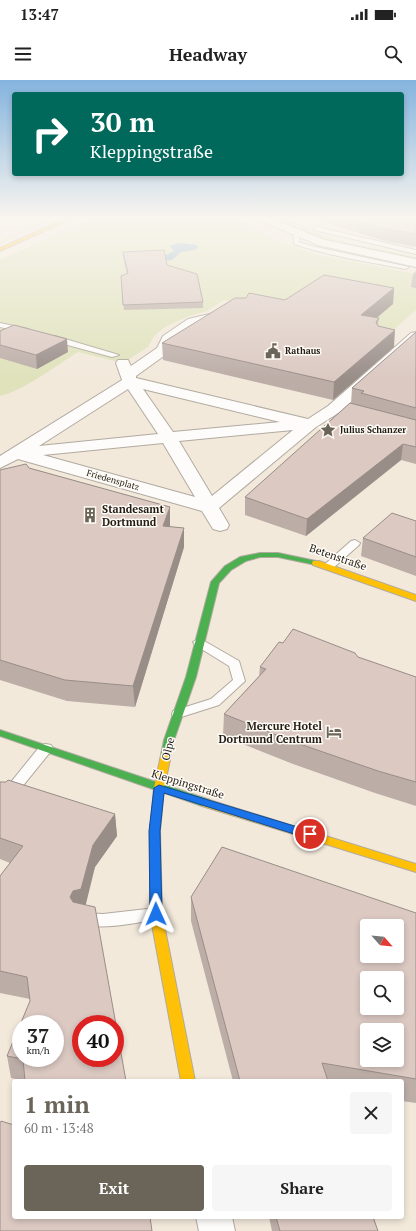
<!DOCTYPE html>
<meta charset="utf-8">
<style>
:root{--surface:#fff;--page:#f6f6f6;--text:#222;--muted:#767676;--accent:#6b6458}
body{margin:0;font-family:"PT Serif",serif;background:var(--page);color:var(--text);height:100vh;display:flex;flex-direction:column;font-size:15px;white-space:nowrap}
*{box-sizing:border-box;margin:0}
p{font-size:13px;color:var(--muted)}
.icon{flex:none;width:22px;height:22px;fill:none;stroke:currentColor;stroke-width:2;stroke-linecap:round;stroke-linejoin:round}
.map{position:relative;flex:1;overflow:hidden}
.drawer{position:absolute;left:12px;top:999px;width:392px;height:140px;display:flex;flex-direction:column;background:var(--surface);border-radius:4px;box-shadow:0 2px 6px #0003}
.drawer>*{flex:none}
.top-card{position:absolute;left:12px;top:12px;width:392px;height:84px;border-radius:4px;box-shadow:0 2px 6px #0003;background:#00695c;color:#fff;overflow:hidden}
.needle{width:26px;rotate:117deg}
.controls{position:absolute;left:360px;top:839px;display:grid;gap:8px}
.controls a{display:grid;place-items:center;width:44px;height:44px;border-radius:4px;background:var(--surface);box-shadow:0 2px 6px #0003;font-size:20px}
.speed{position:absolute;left:12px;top:935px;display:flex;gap:8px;font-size:20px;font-weight:700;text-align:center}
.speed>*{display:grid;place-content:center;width:52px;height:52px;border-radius:50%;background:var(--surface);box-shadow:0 2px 6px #0003;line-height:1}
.speed small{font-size:10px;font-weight:400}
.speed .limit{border:6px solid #d22;background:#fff;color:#111}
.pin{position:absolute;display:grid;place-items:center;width:34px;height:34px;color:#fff;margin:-17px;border:2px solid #fff;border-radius:50%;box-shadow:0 1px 4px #0007}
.me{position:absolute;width:44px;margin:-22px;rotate:359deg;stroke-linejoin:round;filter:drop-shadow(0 0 3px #0008)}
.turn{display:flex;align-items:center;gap:14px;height:84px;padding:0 12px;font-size:18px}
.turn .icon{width:52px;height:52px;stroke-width:2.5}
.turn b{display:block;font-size:28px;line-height:34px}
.round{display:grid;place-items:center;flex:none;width:42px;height:42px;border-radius:4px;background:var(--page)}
.overview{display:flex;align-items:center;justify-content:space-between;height:68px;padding:0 12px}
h1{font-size:24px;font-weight:700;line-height:30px;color:var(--accent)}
.button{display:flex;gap:8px;margin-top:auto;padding:8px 12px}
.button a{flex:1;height:46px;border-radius:4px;background:var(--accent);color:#fff;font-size:16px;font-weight:700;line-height:46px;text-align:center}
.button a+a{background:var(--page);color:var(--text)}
.status{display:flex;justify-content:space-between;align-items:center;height:28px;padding:0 20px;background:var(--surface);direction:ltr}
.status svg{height:11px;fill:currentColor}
header{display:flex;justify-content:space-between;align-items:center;height:52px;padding:0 12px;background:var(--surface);font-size:18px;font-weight:700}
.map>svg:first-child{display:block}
</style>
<div class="status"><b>13:47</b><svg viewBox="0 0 49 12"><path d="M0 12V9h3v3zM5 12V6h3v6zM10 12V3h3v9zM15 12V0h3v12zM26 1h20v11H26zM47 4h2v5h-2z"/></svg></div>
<header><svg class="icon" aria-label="menu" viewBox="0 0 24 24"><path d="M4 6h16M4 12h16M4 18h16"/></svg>Headway<svg class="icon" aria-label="search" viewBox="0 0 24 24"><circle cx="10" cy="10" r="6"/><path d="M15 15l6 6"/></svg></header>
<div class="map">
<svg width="416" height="1151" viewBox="0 0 416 1151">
<rect width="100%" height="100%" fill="#f2e9db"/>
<!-- green -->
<path fill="#dfe2bb" d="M48,138H53L0,164V161Z
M93,138H236L275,160L318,175L416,194V230L390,253L224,220L207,231L189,236L165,247L154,256L148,267L123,283L78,272C57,285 23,311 0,316V180Z
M267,138H283L341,161L416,177V181L336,163Z"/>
<!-- water -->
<path fill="#8eb4ce" d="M178,163L197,165L198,168L194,170L181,172L172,180L164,181L160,178L174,171L170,166Z"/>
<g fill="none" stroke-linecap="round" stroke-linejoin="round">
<!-- lane casing -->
<g stroke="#b1aaa0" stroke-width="2">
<path id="lane" d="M317,147L416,170V174L315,150L314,149Z
M294,153L299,154V162L311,166L409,187L406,189C368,182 330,176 294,164Z
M0,243L28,249L29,251L25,253L0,247Z
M49,256H55L119,275L112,277L49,260Z
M355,460L360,463L359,465L332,489H324L323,487L324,485L351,461Z
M199,558L239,581L245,601L219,625L178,638L173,637L172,634L173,631L211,619L233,600L229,586L195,565L193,562Z
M46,664L51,665L53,668L51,671L13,718L8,720L3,718L1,715L3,712L41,665Z
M156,828L162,830L164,834L162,838L156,840C131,843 101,851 76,843L74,839L76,835L82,833L103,834Z"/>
</g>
<!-- street casing -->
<g stroke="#b1aaa0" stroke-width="2">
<path id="street" d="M255,138H270L325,160L416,179V187L318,165Z
M227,226L234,230L224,239L198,245L174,261L168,273L136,296V298L308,339L328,326L411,253L416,252V263L340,332L316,347L219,428L229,445L227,449L220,451L213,449L202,431L18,379L0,388V376L122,300L116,283L118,280H128L131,286L157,268L163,256L188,239L214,233ZM128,309L158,354L39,366ZM143,309L280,342L173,352ZM293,350L212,416L179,361ZM163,363L195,417L43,375Z
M196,1137H232L235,1151H199Z"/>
</g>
<!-- fast casing -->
<g stroke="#b1aaa0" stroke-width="2">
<path id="fast" d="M260,473H278L316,481L320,483L316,485L278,477H260L246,481L231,490L219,503L196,597L174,660L170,677H162L161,675L164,660L186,597L211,502L225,486L240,477Z
M0,650L210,720L211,723L210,726H202L0,656Z"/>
</g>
<!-- slow casing -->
<g stroke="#b1aaa0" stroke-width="2">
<path id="slow" d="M67,138H73L0,171V168Z
M313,481H319L416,515V521L313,485L312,483Z
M166,672L170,673L171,675L164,708L160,751L162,834L195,1001H181L150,834V751L154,708L161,675L162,673Z
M206,719L416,784V792L202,726L201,723L202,720Z"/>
</g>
<!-- lane -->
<use href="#lane" fill="#fdfcfa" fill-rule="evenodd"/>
<!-- street -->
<use href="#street" fill="#fdfcfa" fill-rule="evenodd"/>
<!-- fast -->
<use href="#fast" fill="#4caf50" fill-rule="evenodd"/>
<!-- slow -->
<use href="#slow" fill="#ffc107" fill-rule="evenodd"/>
</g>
<!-- wall -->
<path fill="#bcada7" d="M313,138H416V167L384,161Z
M123,172L167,185L203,222V228L124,230L121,201L127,194L123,177Z
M416,191V208L411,207L413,194Z
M394,208L393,224L376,238H379L378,245L394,267L333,320L163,280L162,263L285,220Z
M0,251L68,272L37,289L0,278Z
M416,252V384L401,380L306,456L245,435V417L351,323L352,308Z
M29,388L170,427V447L184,467L135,627L67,621L0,600V390Z
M416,441V496L361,476L363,458Z
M283,563L358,577L416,597V726L375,713L293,684L223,656L224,634L259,596L260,587Z
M0,702L115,734L117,756L95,787L25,1001L11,998L7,976L30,921V919L0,913V796L10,783L0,779Z
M191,817L416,833V1023L402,1021V1001H233L191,841Z
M269,1137H375L374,1139L378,1151H272Z"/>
<!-- shaded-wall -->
<path fill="#998d88" d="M394,208L393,224L360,252L361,235Z
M395,250L394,267L333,320L334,302Z
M67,259L68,272L37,289L36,275Z
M403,364L401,380L306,456L307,439Z
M170,427V446L164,465L163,446Z
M184,448V467L135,627L133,606Z
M115,734L117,756L95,787L84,832L76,834L70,817L93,765Z"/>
<!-- building -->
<path fill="#dbc9c2" stroke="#998d88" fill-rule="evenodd" d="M352,138H416V154L385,149Z
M164,170L167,185L197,194L203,222L123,225L121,196L128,193L123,172Z
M324,195L394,208L361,235L379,238L376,242L378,246L395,250L334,302L162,263L235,218H246L249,213L285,220Z
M14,245L67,259L36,275L0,265V251Z
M416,252V328L361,313L364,311L352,308Z
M350,323L416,340V367L403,364L307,439L245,417Z
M26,384L29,388L170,427L163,446L184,448L133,606L65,600L0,580V390Z
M392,433L416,441V477L363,458Z
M293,549L355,573L358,577L416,597V702L378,691L294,662L224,634L266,589L260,587L279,562L283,563Z
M8,700L115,734L93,765L81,809L73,811L70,817L73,822L95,827L126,1001H25L23,979L7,976L30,921L27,897L0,891V796L23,766L0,758V702H6ZM21,944H55V978H21ZM81,944H115V978H81Z
M222,767L416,833V999L322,983L328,1001H240L191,817ZM367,846H397V876H367ZM367,898H397V928H367ZM367,950H397V980H367Z
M1,1041L14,1045V1137H150L152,1151H0V1043Z
M276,1137H373L378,1151H280Z"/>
<!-- sky -->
<linearGradient id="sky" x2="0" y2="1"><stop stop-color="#84b4de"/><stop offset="0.46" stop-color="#f9f5ef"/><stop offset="1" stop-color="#f9f5ef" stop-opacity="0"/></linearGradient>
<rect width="416" height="299" fill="url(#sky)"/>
<!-- route -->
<path fill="#1a73e8" stroke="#114b97" d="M159,705L314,752L315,754L310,759L164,713L160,751L162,834L160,837H152L150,834L149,751L154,708Z"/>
<!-- icons -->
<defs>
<g id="civic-bare" transform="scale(1.2)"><path d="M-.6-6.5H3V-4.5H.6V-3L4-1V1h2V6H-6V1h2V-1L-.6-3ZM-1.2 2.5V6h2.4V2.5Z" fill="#6b6458" stroke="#fefbf6" stroke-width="2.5" paint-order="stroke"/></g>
<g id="sight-bare" transform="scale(1.2)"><path d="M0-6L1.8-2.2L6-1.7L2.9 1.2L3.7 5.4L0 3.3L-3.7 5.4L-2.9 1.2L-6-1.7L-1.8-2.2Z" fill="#6b6458" stroke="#fefbf6" stroke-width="2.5" paint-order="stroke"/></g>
<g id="building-bare" transform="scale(1.2)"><path d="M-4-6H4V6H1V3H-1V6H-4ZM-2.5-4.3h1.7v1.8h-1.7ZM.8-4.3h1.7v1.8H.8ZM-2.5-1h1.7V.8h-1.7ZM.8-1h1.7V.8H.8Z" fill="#6b6458" stroke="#fefbf6" stroke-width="2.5" paint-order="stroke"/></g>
<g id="hotel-bare" transform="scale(1.2)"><path d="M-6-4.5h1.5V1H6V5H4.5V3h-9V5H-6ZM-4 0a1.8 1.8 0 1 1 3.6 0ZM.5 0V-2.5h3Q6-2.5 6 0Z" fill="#6b6458" stroke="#fefbf6" stroke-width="2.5" paint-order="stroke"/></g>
</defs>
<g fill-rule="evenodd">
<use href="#civic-bare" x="273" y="271"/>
<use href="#sight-bare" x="328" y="350"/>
<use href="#building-bare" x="90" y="435"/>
<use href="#hotel-bare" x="334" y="652"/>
</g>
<g text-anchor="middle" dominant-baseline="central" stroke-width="3" stroke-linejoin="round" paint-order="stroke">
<!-- far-poi labels -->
<g font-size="9" font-weight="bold" fill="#221c12" stroke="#fefbf6" text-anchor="start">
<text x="285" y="271">Rathaus</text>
<text x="340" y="350">Julius Schanzer</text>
</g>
<!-- far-street labels -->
<g font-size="9" fill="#221c12" stroke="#fefbf6">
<text transform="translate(113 400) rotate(16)">Friedensplatz</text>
</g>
<!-- poi labels -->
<g font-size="11" font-weight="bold" fill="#221c12" stroke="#fefbf6" text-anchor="start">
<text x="102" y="429">Standesamt<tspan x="102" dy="13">Dortmund</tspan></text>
<text x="322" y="646" text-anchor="end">Mercure Hotel<tspan x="322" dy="13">Dortmund Centrum</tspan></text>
</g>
<!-- street labels -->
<g font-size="11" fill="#221c12" stroke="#fefbf6">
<text transform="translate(338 477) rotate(19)">Betenstraße</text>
<text transform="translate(168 669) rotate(-76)">Olpe</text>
<text transform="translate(188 704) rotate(17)">Kleppingstraße</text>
</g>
</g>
</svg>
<div class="controls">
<a><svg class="needle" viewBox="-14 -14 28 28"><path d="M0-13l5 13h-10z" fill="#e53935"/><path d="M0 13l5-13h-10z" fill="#767676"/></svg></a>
<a><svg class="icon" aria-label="search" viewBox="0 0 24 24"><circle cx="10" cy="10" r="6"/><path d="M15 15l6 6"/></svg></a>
<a><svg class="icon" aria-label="layers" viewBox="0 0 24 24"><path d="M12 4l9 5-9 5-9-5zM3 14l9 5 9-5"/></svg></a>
</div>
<div class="speed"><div>37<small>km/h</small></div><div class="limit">40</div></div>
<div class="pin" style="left:310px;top:754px;background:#d93025"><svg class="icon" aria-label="arrive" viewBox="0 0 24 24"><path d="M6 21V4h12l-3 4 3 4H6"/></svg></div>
<svg class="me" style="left:156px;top:834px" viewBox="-20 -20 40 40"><path d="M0-17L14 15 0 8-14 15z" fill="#1a73e8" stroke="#fff" stroke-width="4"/></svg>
<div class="top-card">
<div class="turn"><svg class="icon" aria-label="right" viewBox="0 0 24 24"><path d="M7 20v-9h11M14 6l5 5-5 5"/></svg><div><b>30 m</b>Kleppingstraße</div></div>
</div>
<section class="drawer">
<div class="overview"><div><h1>1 min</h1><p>60 m · 13:48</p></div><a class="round"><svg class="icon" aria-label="close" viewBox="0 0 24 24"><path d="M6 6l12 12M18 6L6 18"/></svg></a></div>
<div class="button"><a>Exit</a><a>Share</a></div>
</section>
</div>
